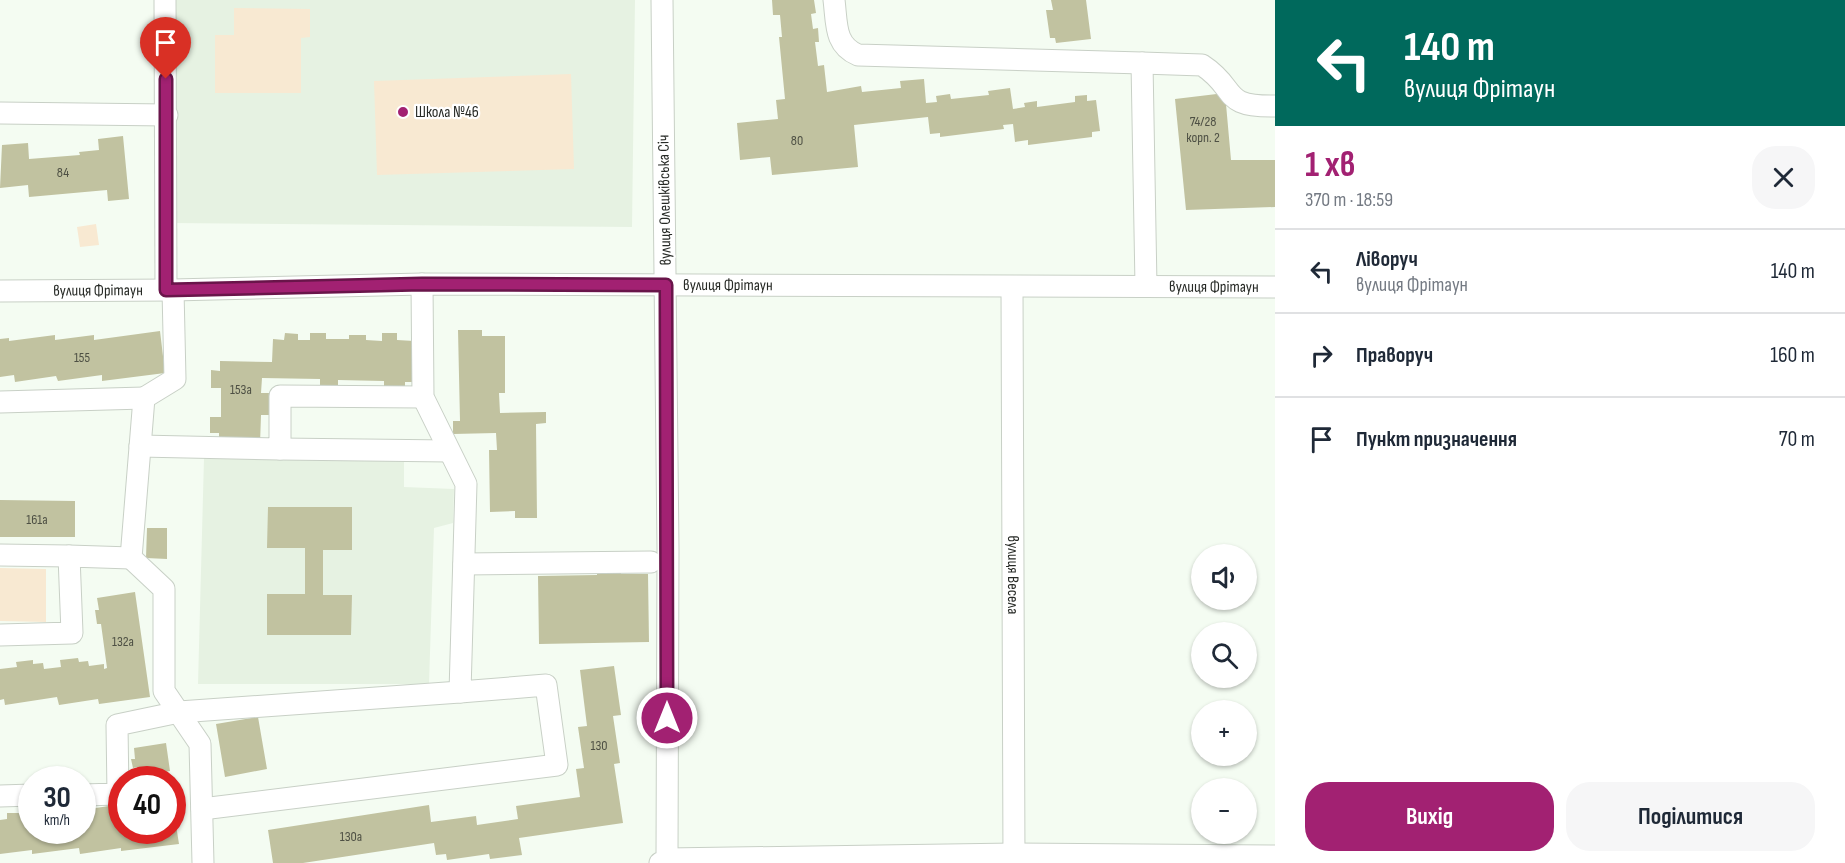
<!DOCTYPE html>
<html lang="uk">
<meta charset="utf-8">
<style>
:root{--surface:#fff;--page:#f6f6f7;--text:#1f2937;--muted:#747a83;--line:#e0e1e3;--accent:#a22172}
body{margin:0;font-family:"Sofia Sans Condensed",sans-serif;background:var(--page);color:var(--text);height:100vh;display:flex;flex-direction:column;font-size:22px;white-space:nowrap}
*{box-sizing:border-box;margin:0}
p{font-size:20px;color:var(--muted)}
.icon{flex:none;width:33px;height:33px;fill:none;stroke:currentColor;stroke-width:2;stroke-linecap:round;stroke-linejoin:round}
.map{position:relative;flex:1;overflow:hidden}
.details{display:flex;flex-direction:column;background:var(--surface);width:570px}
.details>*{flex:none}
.top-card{background:#00695c;color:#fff;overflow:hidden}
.buttons{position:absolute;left:1191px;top:544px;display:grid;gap:12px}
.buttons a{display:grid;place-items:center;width:66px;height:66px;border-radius:50%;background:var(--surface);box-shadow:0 2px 4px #0004;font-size:30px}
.speed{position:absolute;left:18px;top:766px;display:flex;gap:12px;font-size:30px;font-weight:700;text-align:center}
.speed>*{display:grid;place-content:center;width:78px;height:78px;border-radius:50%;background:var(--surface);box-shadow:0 2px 4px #0004;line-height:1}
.speed small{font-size:15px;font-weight:400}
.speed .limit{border:9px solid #d22;background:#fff;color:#111}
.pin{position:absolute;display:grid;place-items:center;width:51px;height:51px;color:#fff;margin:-62px -26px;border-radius:50% 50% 50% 0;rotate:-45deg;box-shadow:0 0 6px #0007}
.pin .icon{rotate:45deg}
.me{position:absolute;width:66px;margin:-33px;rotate:0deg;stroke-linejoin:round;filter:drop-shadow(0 0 4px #0008)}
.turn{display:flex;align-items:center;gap:21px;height:126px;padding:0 30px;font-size:27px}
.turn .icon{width:78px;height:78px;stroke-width:2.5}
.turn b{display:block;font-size:42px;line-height:51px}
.round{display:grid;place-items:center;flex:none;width:63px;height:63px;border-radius:24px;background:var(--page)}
.overview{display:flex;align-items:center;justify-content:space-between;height:102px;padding:0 30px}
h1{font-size:36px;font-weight:700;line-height:45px;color:var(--accent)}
.action{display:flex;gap:12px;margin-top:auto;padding:12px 30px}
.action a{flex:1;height:69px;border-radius:24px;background:var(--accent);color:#fff;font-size:24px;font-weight:700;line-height:69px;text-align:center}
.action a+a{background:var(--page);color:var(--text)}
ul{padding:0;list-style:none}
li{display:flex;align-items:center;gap:18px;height:84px;padding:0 30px;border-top:2px solid var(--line)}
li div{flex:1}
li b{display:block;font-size:22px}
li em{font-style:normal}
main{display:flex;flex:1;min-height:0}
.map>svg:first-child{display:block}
</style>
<main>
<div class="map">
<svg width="1275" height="863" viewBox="0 0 1275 863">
<rect width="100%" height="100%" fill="#f4fcf2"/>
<!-- built -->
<path fill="#e6f2e2" d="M175,0H635L632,227L172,223Z
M204,458L404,460V487L454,489L453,523L434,528L429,684H198Z"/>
<!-- green -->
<path fill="#f8e9d2" d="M234,8L310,9V37L301,38V93H215V35H234Z
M571,74L574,169L377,175L374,81Z
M96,224L99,245L80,247L77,227Z
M0,568L46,569V622L0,621Z"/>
<!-- building -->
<path fill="#c1c2a0" d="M772,0H814L816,13L811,14L813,29L818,28L819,42H815L818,66L824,65L827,92L861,86L862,92L901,88L900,81L924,79L926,103L937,102L936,96L950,94L951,99L989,95L988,91L1010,88L1013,109L1025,107L1024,103L1037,101V107L1075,102V96L1087,95V101L1096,100L1100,131L1092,132V137L1028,145V140L1015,142L1013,124L1003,125L1004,129L940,137V133L930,134L928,117L854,125L858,167L772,175L770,157L740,160L737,123L778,119L776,100L785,99L779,37H782L780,15H773Z
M1051,0H1086L1091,39L1056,43L1055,38H1050L1046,10H1053Z
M1225,93L1231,160H1275V207L1186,210L1175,99Z
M123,136L129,199L108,201L107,190L29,197L28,185L0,188L2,145L28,143L29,159L80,155L79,152L99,150L98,139Z
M458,330H482V336H505V393H499L500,413L546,412V423L536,424L537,518H515V511L490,512L489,450H497L496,433L453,434V421H460Z
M160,331L165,373L102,381V375L58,381L56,376L15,382L14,375L0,377V339L9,338V341L55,335V340L94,335V340Z
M285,333L298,334V340H310V333H326V339H349V335H366V340L382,341V333H397V340L414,341V382H405V389H384V381L338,380V391H320V379L262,378L261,393H270L269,415H261L260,444H219V433H210V417H221V388H211V370L220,371V361L272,362L273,339L284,340Z
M0,500L75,501V537H0Z
M268,507H352V550H323V595H352L351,635H267V594H305V548H267Z
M147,528H167V559L146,558Z
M621,568V574H648L649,642L539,644L538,576L597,575V569Z
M135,592L150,697L99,704L98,699L59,705L57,697L5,705L4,699L0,700V669L17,667L16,662L33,660V664L43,663L44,669L61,667L60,660L78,658L79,662L88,661L89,666L104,664V669L107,668L101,624H97L95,610H99L97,598Z
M614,666L621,715L613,716L620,763L614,764L623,823L519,838L522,855L490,859L489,854L447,860L446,854L436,855L434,843L303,863H273L268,830L429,805L431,822L476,816L477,825L518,819L516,806L580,797L576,769L584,768L578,727L587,726L580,670Z
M258,717L267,769L225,777L216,724Z
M166,743L170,771L164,772L165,780H139L137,767L133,768L131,759H135L134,748Z
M172,800L179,844L121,851V848L80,854L79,848L32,854V850L0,854V820L7,819V813H32V831H82V816L90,815L89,809L109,806V812L119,811L122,815V831H172Z"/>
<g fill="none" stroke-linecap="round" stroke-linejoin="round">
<!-- minor casing -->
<g stroke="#c8d0c6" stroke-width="23">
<g id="minor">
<path d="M165,0L166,290"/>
<path d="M834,0C837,23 834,45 858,55L1142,63L1146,286"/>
<path d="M1142,63L1202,65C1239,89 1219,107 1275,106"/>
<path d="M0,113L167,115"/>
<path id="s1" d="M1012,287L1014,863"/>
<path d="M173,290L175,379L144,398L131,558L164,589V691L200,744L203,863"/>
<path id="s2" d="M0,291L173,290L422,284L1275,287"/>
<path d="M0,402L144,398"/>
<path d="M140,446L280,449V396L423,397"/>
<path d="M280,449L449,451"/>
<path d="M0,555L69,556"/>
<path d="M464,564L651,562"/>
<path d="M0,635L72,633L69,556L131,558"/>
<path d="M82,795L118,794L117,725L179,712L460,692"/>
<path d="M0,796L32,795"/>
<path d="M202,809L557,765L546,685L460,692L466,484L423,397L422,284"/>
<path d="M667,859L1014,854L1275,856"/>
<path d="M660,863L667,859L668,549L662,0"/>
</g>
</g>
<!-- minor -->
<use href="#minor" stroke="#fff" stroke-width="21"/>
</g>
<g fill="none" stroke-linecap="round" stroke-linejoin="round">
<!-- route casing -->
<g stroke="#69154a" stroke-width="15">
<path id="route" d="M166,79V290L422,284L666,285L667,718"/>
</g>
<!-- route -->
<use href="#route" stroke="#a22172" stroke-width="10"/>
</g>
<!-- markers -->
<circle fill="#a22172" stroke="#fff" stroke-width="2" cx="403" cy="112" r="6"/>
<g text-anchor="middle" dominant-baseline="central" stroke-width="4.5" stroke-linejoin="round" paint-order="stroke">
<!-- number labels -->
<g font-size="14" fill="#4e5044">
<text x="1203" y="121">74/28<tspan x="1203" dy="16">корп. 2</tspan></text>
<text x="797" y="140">80</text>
<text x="63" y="172">84</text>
<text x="82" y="357">155</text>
<text x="241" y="389">153а</text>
<text x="37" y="519">161а</text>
<text x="123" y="641">132а</text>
<text x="599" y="745">130</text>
<text x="351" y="836">130а</text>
</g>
<!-- poi labels -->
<g font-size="16" fill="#272a26" stroke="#fff" text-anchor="start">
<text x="415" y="112">Школа №46</text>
</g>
<!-- street labels -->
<g font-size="16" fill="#272a26" stroke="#fff">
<text transform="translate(665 200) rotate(-91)">вулиця Олешківська Січ</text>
<text stroke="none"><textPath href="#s2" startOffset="728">вулиця Фрітаун</textPath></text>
<text stroke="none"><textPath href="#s2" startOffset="1214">вулиця Фрітаун</textPath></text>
<text stroke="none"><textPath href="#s2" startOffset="98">вулиця Фрітаун</textPath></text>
<text stroke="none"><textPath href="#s1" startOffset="288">вулиця Весела</textPath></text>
</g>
</g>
</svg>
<div class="buttons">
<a><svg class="icon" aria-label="sound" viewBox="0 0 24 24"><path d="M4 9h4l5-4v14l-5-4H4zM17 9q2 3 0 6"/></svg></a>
<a><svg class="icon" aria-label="search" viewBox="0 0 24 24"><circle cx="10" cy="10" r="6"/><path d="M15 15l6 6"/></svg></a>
<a>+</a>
<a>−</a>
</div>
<div class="speed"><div>30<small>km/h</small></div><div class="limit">40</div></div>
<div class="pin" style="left:166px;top:79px;background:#d93025"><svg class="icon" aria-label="arrive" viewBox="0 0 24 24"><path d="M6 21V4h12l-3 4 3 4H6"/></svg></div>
<svg class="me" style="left:667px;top:718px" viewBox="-20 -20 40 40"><circle r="17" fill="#a22172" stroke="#fff" stroke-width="3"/><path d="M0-11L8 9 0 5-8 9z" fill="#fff"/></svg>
</div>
<section class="details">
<div class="top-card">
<div class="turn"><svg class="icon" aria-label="left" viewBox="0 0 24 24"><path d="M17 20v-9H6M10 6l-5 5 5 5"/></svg><div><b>140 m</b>вулиця Фрітаун</div></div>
</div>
<div class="overview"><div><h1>1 хв</h1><p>370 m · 18:59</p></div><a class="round"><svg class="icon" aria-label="close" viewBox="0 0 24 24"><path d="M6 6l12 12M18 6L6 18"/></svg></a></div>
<ul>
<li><svg class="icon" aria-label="left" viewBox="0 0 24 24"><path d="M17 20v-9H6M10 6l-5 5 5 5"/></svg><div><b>Ліворуч</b><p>вулиця Фрітаун</p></div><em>140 m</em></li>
<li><svg class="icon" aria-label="right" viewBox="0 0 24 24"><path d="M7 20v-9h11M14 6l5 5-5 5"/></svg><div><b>Праворуч</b></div><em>160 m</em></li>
<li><svg class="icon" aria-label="arrive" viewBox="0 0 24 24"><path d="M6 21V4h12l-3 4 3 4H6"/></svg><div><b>Пункт призначення</b></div><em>70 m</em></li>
</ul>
<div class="action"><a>Вихід</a><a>Поділитися</a></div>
</section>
</main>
